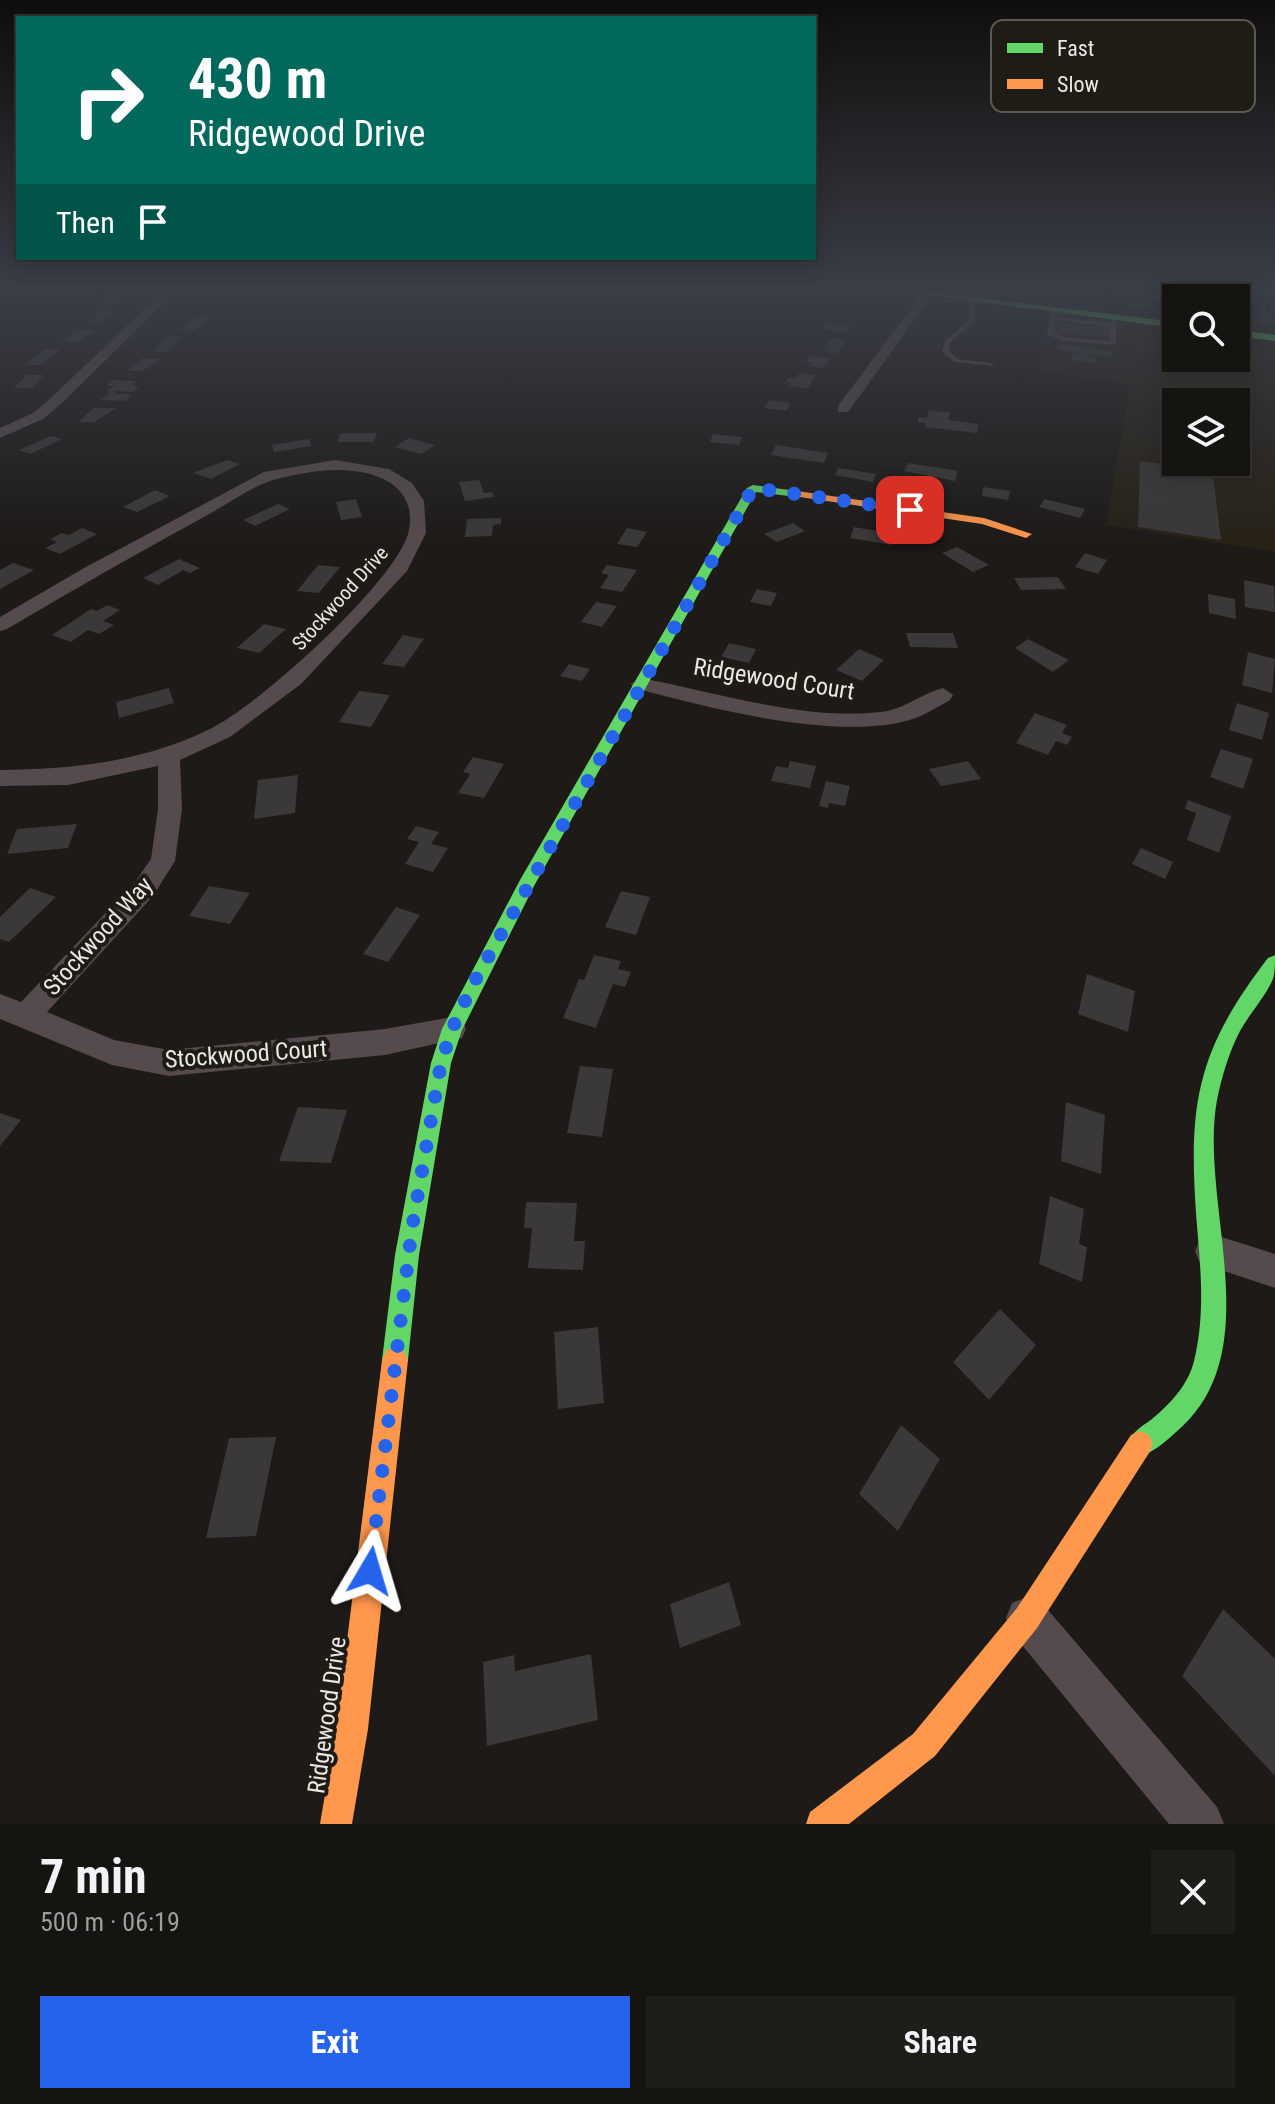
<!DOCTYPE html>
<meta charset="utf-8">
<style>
:root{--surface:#161411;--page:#1f1d1a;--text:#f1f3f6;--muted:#9e9e9f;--line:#353331;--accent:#2563eb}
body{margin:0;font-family:"Roboto Condensed",sans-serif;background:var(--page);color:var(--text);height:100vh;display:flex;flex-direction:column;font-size:30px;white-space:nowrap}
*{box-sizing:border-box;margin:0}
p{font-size:26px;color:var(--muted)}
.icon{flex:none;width:44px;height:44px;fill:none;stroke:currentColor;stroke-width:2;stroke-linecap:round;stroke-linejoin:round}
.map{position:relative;height:1824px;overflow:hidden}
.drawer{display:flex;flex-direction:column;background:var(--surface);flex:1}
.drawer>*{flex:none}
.guide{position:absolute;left:16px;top:16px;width:800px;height:244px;border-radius:0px;box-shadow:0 4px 20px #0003,0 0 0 2px var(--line);background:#00695c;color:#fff;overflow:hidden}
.buttons{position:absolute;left:1162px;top:284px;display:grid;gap:16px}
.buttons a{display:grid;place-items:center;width:88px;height:88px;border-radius:0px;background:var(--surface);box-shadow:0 4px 20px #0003,0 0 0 2px var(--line);font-size:40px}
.pin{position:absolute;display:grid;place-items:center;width:68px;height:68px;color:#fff;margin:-34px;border-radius:16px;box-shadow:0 4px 12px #0006}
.me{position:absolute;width:88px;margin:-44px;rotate:7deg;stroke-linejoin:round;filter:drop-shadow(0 0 6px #0008)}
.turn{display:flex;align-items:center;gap:28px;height:168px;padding:0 40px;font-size:36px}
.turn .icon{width:104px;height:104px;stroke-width:2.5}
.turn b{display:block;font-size:56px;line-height:68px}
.then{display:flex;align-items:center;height:76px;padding:0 40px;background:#0003;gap:16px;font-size:30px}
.round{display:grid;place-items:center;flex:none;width:84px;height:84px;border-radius:0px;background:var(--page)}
.overview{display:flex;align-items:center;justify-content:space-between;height:136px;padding:0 40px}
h1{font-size:48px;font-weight:700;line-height:60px}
.cta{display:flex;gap:16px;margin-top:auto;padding:16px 40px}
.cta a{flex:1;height:92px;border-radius:0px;background:var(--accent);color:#fff;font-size:32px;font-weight:700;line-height:92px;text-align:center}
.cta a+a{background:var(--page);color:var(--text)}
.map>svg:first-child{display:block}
</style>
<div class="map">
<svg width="1275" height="1824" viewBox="0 0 1275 1824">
<rect width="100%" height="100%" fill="#1d1a17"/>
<!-- built -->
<path fill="#272116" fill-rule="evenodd" d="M1146,290H1275V552L1106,525L1130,385L1037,370L1053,304L1142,316ZM1176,298H1236V358H1176ZM1176,402H1236V462H1176Z"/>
<!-- building -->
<path fill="#3a3838" d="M119,291L120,300L103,303L99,294Z
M1143,302L1176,308V312L1130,307V303L1143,305Z
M102,310L116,313L103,321H89Z
M1254,310H1265L1275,323L1236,320V312L1256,313Z
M197,316H211L194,331L180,330Z
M1055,322L1110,329L1108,337L1052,333Z
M828,323L852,327L846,333L822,329Z
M77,330H95L79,342L61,341Z
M168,336L183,337L167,352L152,351Z
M831,338L846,340L838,353L823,351Z
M1058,344L1113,351V357L1089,354V357L1095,358V363L1071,360L1072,355L1078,353L1056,350Z
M44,349H61L41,365H24Z
M810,356L830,359L824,368L809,366L811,363H806Z
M143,358L162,359L142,371H127Z
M800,373L816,375L807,389L789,386L791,383L785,382L789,377L795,379Z
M27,375H45L32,388H13Z
M113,380L137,381L131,386H139L133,392L116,391L114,394H132L126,401L101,400L110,391H107L113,386H106Z
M769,400L791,403L786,411L764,408Z
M94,408H116L93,423L78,422Z
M929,410L950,413L948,420L978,424L977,433L925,427L926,423L918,422L919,417L927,418Z
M341,433H377L373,442H337Z
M713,434L742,437L739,445L710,442Z
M51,436L62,439L30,454L19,450Z
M409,438L435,445L421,454L395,447Z
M309,439L312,446L274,452L272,445Z
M776,445L828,453L824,463L771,455Z
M227,460L240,464L211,479L193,473Z
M1140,461L1219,472V475L1213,476L1221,540L1138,527Z
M908,463L958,471L955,481L904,471Z
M838,468L876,474L873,482L835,475Z
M479,480L484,493L492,492L494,497L465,501L459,482Z
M983,487L1010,491L1008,500L982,496Z
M155,490L170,496L137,512L123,507Z
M356,499L362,517L341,520L336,502Z
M1045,499L1085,509L1080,518L1039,507Z
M278,504L290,509L255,526L243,520Z
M501,518V524L493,525L492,536L465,537L467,519Z
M793,523L805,531L777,542L764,534Z
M854,527L895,534L892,545L850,538Z
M82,528L97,534L60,554L45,548L57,542L50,539L62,533L69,535Z
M627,528L647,532L637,547L617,544Z
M957,547L989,565L973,572L942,553Z
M1085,553L1107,560L1098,574L1075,567Z
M179,559L200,568L190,573L183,570L158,585L143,578Z
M13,563L34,570L0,589V570Z
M318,565L340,567L319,593L297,591Z
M607,565L637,570L622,592L600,588L609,575L601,573Z
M1058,577L1066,589L1021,590L1014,578Z
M1244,580L1274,586L1275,612L1245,607Z
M757,589L777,593L771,606L750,602Z
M1208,594L1235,599L1236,619L1209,613Z
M596,602L617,606L602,627L581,622Z
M107,605L120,610L103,621L114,625L99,634L88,630L71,642L52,635L91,609L97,611Z
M264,624L286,629L259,653L237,648Z
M906,633H953L958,648L910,647Z
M403,635L424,639L404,667L382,664Z
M1028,639L1069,660L1053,672L1015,648Z
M729,643L756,649L749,663L721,657Z
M859,649L884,660L862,681L836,670Z
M1248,652L1275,659L1272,693L1242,685Z
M569,664L590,669L582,681L560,676Z
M169,688L174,703L119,718L116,702Z
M359,691L390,695L371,727L339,722Z
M1237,703L1269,713L1262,740L1229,730Z
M1035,713L1067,725L1062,733L1072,737L1067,745L1056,741L1048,755L1016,743Z
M1221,749L1253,759L1243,789L1210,777Z
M473,757L504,764L484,798L458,793L470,774L463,772Z
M790,761L816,766L810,788L771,781L776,766L788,768Z
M968,761L981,779L941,786L929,769Z
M298,775L295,813L254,819L258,780Z
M826,781L850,786L845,806L829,803L828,808L819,806Z
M1188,800L1231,816L1219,853L1187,840L1196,813L1185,809Z
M77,824L68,848L7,854L17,829Z
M416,826L439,832L431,844L448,848L433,872L405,864L419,842L407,839Z
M1141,848L1173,862L1165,879L1132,864Z
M209,886L250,893L230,924L189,916Z
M30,888L56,897L9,942L0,939V917Z
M621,891L650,897L636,935L605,927Z
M396,907L420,915L388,962L363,954Z
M594,955L621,961L618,969L631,972L625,987L613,984L596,1028L563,1018L579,979L584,980Z
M1087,974L1135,991L1128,1032L1078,1014Z
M580,1066L613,1069L602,1137L567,1133Z
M1066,1102L1105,1115L1101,1174L1061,1161Z
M298,1107L347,1110L331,1163L279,1161Z
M0,1113L21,1120L0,1146Z
M1050,1196L1084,1209L1079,1244L1087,1247L1082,1282L1039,1264Z
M526,1202L577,1203L574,1241H585L583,1270L528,1268L532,1228H524Z
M1000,1309L1036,1345L989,1400L953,1362Z
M598,1327L604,1403L558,1409L554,1332Z
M901,1425L940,1459L898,1531L859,1494Z
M276,1437L256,1536L206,1538L229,1438Z
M729,1582L741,1625L680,1648L670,1604Z
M1223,1609L1275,1659V1776L1182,1676Z
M591,1654L598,1720L487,1746L483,1662L514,1655L515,1671Z"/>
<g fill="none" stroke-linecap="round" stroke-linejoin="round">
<!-- lane -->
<path fill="#564b4c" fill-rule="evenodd" d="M1209,290L1275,291V295L1212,292Z
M972,298L975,300V321L950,343L949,351L958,359L992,363L994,366L954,362L942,352L945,341L969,320V300Z
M1054,308L1057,310L1056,317L1111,323L1112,317H1116V343L1113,345L1065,341L1047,335L1051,310ZM1055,320L1110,327V341L1066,337L1053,333Z"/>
<!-- street -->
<path fill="#564b4c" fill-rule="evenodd" d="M164,290H177L62,403L43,419L0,438V428L33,413L52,397Z
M923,292L933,294L848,412H838V406Z
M335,460L389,469L412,483L424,501L426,533L407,571L301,684L230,737L180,760L182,809L175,861L153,896L47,1012L114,1040L169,1050L385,1029L452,1017L462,1020L466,1029L462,1038L385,1055L169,1076L112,1065L0,1019V994L21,1002L135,882L151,859L158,809V766L68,785L0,786V770C74,769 144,762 212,728C260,704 393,584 408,534C414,513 407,493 389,482C357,463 312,470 277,479C252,485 225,506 202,518C136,554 71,591 7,629L0,631V617L84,568L264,472Z
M641,678C715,692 805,721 880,712C904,710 920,694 943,688L953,695L950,700C936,708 922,717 906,721C831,740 709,708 634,688L631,684Z
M1212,1234L1275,1254V1288L1200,1263L1195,1251L1200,1239Z
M1027,1597L1042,1603L1217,1807L1224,1824H1169L1012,1633L1006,1618L1012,1603Z"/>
<!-- fast -->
<path fill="#63d668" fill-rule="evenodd" d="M891,290H914L1176,322V328Z
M1236,330L1275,335V341L1236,336Z
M753,485L797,491L803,494L797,497L756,492L534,886L462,1030L451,1063L419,1255L408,1360L404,1369L395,1373L386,1369L382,1360L395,1255L431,1063L442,1029L520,880L747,488Z
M1275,955C1275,963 1275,973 1273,979C1265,997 1250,1013 1240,1031C1229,1052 1222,1076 1217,1100C1198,1204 1272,1353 1175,1433C1164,1443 1153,1452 1140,1457L1131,1453L1127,1444C1132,1432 1141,1427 1152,1419C1171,1403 1188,1385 1194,1361C1205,1317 1201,1271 1197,1226C1188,1108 1194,1054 1268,958Z"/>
<!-- slow -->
<path fill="#ff974d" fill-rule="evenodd" d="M797,491L984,518L1032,534L1026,538L982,524L793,496V492Z
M395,1347L404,1351L408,1360L368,1729L352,1824H320L336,1729L382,1360L386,1351Z
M1140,1431L1149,1435L1153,1444L1149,1453L1037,1628L935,1756L849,1824H806L810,1812L913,1734L1017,1608L1131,1435Z"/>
<!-- rail -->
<path stroke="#5a5453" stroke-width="3" stroke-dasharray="7 7" stroke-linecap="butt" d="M1015,290L1176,298
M1236,301L1275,303"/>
</g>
<!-- sky -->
<linearGradient id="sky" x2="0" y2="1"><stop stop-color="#100e0d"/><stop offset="0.53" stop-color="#3a3e47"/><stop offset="1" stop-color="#3a3e47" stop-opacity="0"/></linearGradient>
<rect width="1275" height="545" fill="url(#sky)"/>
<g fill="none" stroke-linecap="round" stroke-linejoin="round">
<!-- route -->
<path stroke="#2563eb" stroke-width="14" stroke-dasharray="0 25.2" d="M370,1571L412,1228L441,1063L452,1029L473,984L753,488L910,510"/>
</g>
<g text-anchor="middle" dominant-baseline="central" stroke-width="8" stroke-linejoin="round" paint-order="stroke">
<!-- far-street labels -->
<g font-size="20" fill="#eae8e4" stroke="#1f1b15">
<text transform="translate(340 598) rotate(-48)">Stockwood Drive</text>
</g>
<!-- street labels -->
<g font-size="24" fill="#eae8e4" stroke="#1f1b15">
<text transform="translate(774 679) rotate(9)">Ridgewood Court</text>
<text transform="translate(98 936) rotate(-48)">Stockwood Way</text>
<text transform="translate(246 1054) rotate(-4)">Stockwood Court</text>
<text transform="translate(327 1715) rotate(-82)">Ridgewood Drive</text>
</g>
</g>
<!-- legend -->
<rect x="991" y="20" width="264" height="92" rx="12" fill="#1f1b15" stroke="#5c5853" stroke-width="2"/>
<rect x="1007" y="43" width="36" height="10" fill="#63d668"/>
<rect x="1007" y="79" width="36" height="10" fill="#ff974d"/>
<g font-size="22" fill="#eae8e4">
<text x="1057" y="56">Fast</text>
<text x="1057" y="92">Slow</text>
</g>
</svg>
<div class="buttons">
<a><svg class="icon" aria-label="search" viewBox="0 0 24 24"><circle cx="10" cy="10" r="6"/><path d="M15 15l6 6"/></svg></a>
<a><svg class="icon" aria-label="layers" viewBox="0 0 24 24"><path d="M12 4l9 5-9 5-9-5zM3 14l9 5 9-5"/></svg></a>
</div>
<div class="pin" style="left:910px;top:510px;background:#d93025"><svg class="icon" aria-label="arrive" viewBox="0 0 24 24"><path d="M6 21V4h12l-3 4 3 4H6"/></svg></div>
<svg class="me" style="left:370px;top:1571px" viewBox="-20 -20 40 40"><path d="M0-17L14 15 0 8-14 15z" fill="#2563eb" stroke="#fff" stroke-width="4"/></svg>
<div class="guide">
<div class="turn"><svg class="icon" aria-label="right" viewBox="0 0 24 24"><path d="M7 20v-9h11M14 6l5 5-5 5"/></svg><div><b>430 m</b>Ridgewood Drive</div></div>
<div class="then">Then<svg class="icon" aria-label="arrive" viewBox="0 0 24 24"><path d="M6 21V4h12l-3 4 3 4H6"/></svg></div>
</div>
</div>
<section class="drawer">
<div class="overview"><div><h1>7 min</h1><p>500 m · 06:19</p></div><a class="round"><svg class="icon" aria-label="close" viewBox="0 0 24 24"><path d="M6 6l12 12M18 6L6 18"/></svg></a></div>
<div class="cta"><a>Exit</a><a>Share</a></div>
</section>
